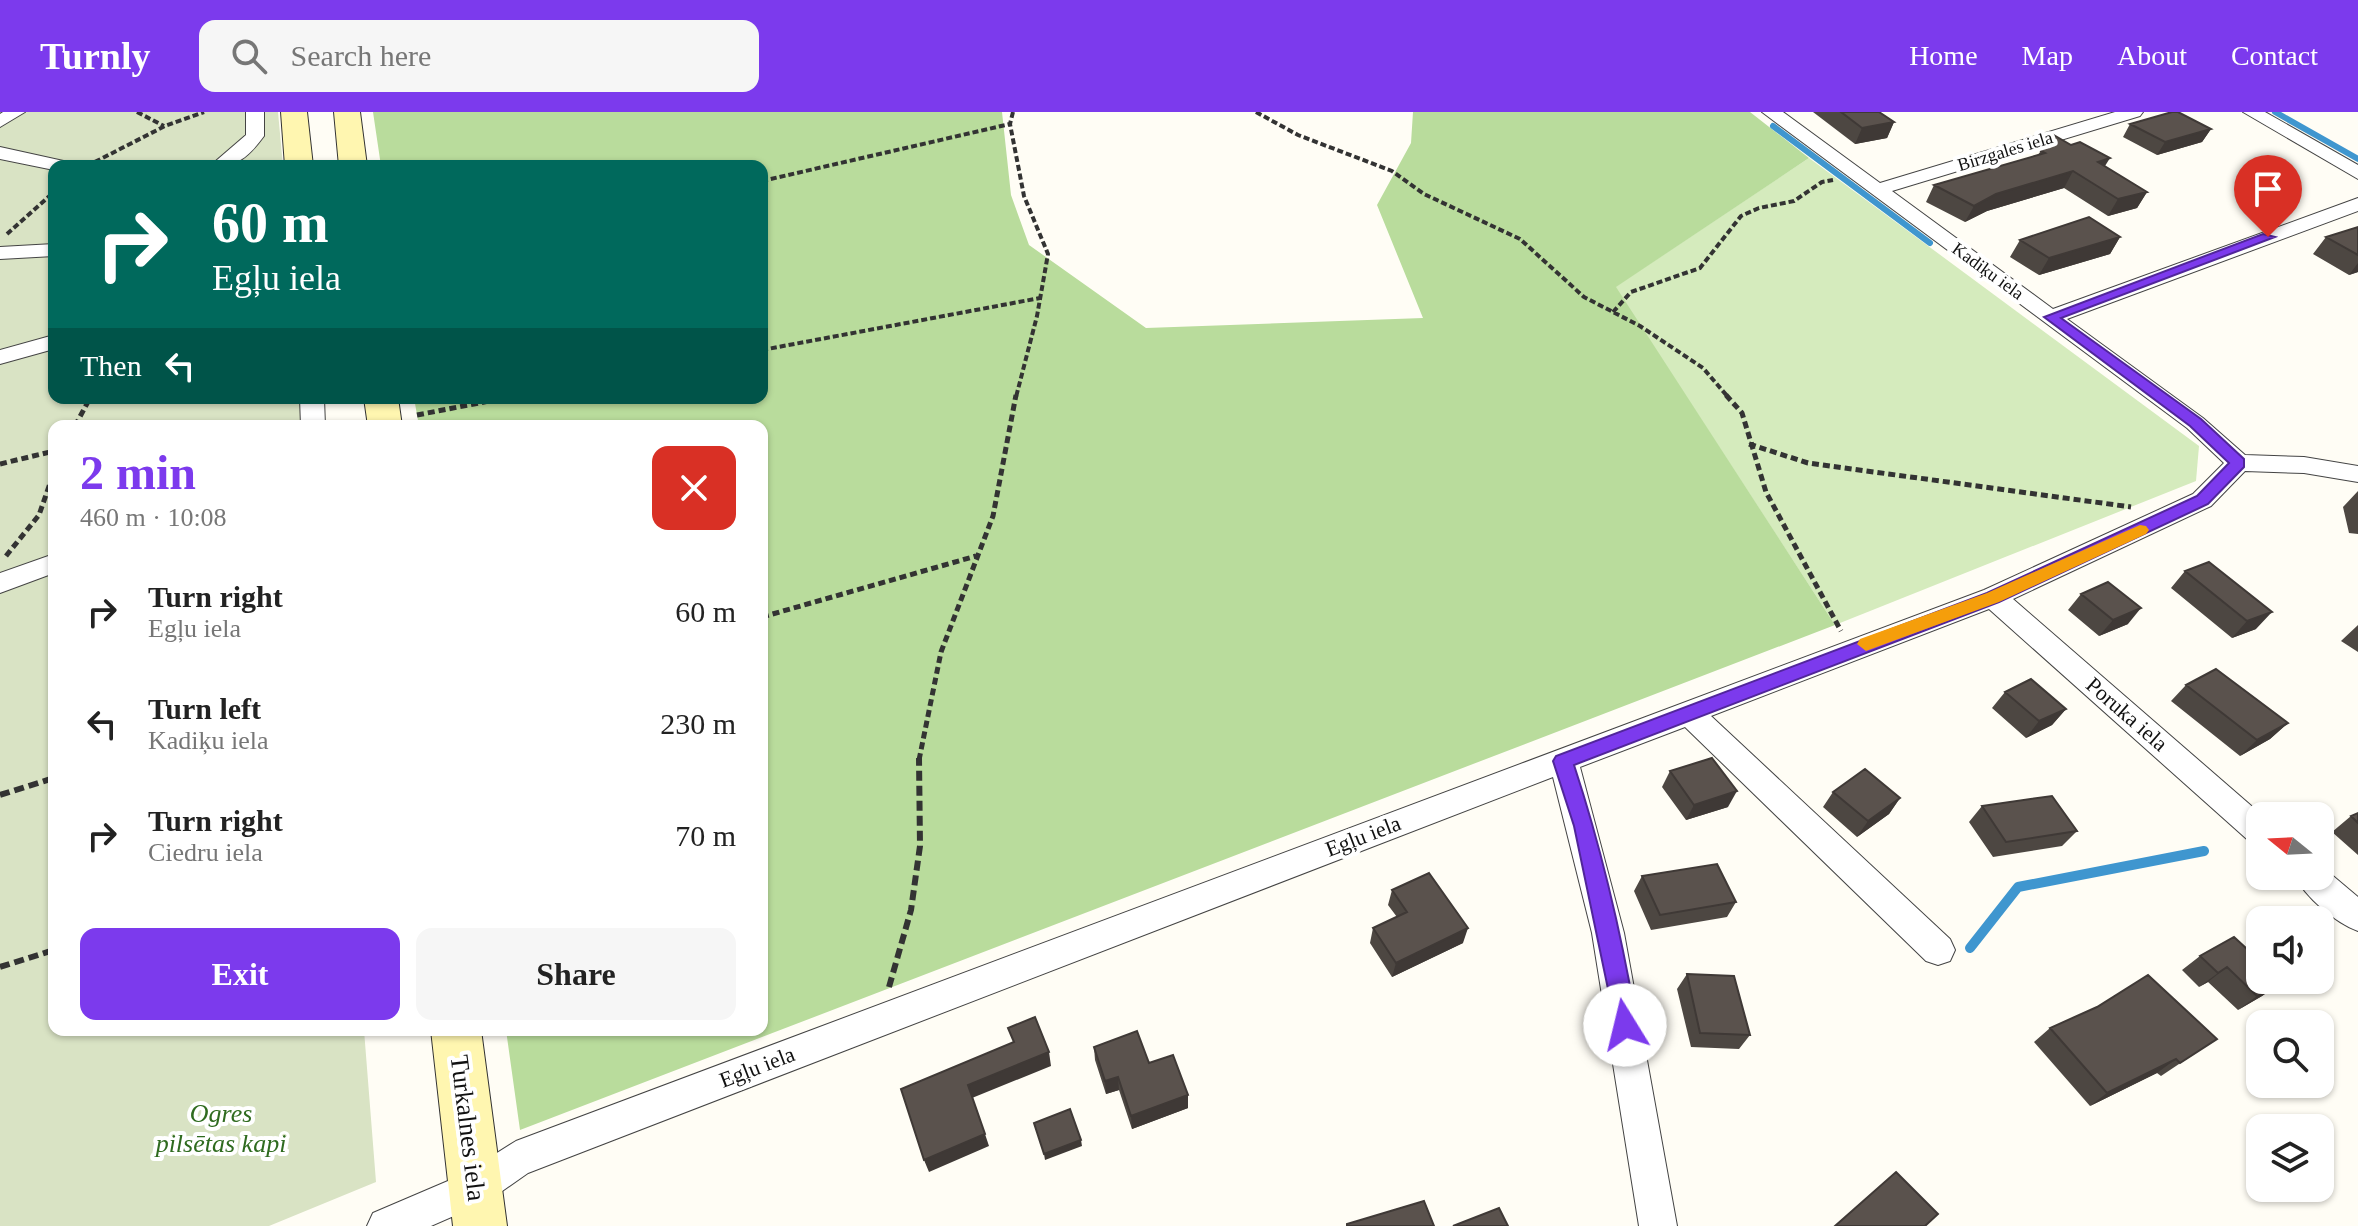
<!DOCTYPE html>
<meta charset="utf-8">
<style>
:root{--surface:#fff;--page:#f6f6f6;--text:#222;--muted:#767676;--accent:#7c3aed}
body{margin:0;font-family:"Times New Roman",serif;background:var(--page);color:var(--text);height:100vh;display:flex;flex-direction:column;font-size:30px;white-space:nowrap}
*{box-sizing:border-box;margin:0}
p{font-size:26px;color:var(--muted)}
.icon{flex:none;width:44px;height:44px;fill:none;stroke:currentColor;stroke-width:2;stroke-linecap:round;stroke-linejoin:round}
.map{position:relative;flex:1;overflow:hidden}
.details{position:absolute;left:48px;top:308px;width:720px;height:616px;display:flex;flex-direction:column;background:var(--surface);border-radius:16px;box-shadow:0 2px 6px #0004}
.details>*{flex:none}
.guide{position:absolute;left:48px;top:48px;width:720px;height:244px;border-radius:16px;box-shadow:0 2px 6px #0004;background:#00695c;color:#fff;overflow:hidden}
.needle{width:52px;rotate:288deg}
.tools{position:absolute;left:2246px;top:690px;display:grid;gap:16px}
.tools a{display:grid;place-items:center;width:88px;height:88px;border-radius:16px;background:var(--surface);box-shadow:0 2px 6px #0004;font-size:40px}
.pin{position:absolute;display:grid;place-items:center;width:68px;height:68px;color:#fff;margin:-82px -34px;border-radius:50% 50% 50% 0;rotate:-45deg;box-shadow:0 0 8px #0007}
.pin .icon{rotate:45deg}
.me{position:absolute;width:88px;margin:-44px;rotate:351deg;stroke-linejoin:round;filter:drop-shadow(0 0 6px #0008)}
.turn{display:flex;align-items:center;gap:28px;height:168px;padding:0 32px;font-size:36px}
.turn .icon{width:104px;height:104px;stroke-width:2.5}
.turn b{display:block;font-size:56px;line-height:68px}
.then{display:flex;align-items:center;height:76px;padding:0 32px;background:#0003;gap:16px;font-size:30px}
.round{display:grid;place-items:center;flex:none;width:84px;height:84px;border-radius:16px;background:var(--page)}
.headline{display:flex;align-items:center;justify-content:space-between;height:136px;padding:0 32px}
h1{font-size:48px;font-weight:600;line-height:60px;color:var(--accent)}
.cta{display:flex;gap:16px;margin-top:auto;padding:16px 32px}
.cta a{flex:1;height:92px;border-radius:16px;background:var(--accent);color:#fff;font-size:32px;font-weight:600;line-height:92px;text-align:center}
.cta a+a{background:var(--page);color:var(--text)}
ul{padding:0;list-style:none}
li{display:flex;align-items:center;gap:24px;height:112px;padding:0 32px}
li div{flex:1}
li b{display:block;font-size:30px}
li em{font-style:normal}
header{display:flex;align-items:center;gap:48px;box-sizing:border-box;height:112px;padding:0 40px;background:var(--accent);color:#fff}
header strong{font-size:38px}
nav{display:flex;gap:44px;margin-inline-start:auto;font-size:28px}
.search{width:560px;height:72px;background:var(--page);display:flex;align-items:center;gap:20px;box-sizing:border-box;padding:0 28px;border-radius:16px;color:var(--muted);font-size:30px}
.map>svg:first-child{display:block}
</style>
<header>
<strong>Turnly</strong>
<div class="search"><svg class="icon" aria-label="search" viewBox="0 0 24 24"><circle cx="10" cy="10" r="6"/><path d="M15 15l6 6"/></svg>Search here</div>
<nav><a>Home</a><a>Map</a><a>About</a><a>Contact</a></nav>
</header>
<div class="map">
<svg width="2358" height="1114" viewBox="0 0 2358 1114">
<rect width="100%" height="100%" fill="#fffdf5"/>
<!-- green -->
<path fill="#d5ebbd" d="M1809,46L2199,334L2196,369L1835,513L1615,175Z"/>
<!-- forest -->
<path fill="#b9dc9c" d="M373,0H1002L1011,83L1029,133L1146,216L1423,206L1377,93L1411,31L1413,0H1750L1809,46L1616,175L1835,513L520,1018L506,918H762V314H419L414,286H762V54H381Z"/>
<!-- cemetery -->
<path fill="#d9e3c4" d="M0,0H278L283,54H54V286H306L309,314H54V918H364L376,1070L269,1114H0Z"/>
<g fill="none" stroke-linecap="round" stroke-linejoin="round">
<!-- stream-far1 -->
<path stroke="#3f96cf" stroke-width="6" d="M2275,0L2358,47
M1773,14L1930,131"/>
<!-- stream -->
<path stroke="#3f96cf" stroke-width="10" d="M1970,836L2018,775L2204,739"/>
<!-- street casing -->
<g stroke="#444" stroke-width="2">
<path id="street" d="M3,0H25L0,15V2Z
M246,0H264V24C247,47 238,54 210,54L246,23Z
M1762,0H1783L1880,71L2115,0H2143L2140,4L1892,79L2053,197L2358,86V99L2067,207L2203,306L2245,343L2304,345L2358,354V370L2304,361L2245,359L2211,394L2013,487L2263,704H2260V733L2249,729L1989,497L1711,604L1950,827L1955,838L1950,849L1938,853L1926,849L1685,615L1580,655L1624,821L1677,1114H1639L1592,821L1553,665L528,1061L488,1089L431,1114H367L373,1101L462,1063L516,1029L1984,478L2193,382L2224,351L2187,316Z
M2243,0H2265L2358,53V67Z
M0,35L68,50L70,54H54V58L0,47Z
M54,132V144L0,147V135Z
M54,223V237L0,252V238Z
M300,286H324L325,314H301Z
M54,442V461L0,481V461Z
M2320,753L2358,785V819C2336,811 2305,785 2295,764H2320Z"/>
</g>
<!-- secondary casing -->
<g stroke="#333" stroke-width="2">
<path id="secondary" d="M281,0H307L313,54H285Z
M334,0H360L367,54H339Z
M364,286H398L402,314H368Z
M431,918H481L507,1114H453Z"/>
</g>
<!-- path-far2 -->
<path stroke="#333" stroke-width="4" stroke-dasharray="6 3" stroke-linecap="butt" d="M137,0L164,14
M1013,0L1010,12L1024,84L1048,142L1037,204L1016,285
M1256,0L1298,23L1392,59L1424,82L1520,127L1584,185L1640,214L1703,256L1728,285
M87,54L165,14L204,0
M762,69L1010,12
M7,122L54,80
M1613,200L1631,180L1700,156L1741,104L1759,96L1794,89L1822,70L1833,68
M762,238L1040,186"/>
<!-- path-far1 -->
<path stroke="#333" stroke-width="5" stroke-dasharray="7 4" stroke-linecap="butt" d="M1726,283L1742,301L1766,380L1841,519
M417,303L505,286
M75,314L90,286
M1749,332L1808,351L2131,395
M0,352L54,339
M6,444L39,403L54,360
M762,505L976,444
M919,648L941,540L993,404L1016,283"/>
<!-- path -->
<path stroke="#333" stroke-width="6" stroke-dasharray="10 5" stroke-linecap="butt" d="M0,683L54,666
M0,855L54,838
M889,875L911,798L920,734L919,646"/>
<!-- street -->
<use href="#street" fill="#fff" fill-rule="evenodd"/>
<!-- secondary -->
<use href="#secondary" fill="#fff6b0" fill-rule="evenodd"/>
</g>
<!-- wall -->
<path fill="#4d4742" d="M1813,0H1879L1894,10L1887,26L1855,32Z
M2130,12L2211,17L2202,30L2157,43L2123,25Z
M2052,22L2147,80L2137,96L2108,104L2064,76L1987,99L1965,110L1926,90L1934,73L2038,43Z
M2358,115V160L2349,163L2313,142L2326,125Z
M2120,125L2110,142L2039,163L2010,145L2020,128Z
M2358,379V422L2349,421L2343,395Z
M2185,459L2256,517L2232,526L2171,476Z
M2081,482L2128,512L2099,524L2068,498Z
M2358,513V540L2341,529Z
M2186,573L2288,611L2270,627L2240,644L2171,589Z
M2005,580L2066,597L2052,613L2026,626L1992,596Z
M1670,659L1728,695L1686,708L1662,675Z
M1833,680L1900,686L1889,702L1857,725L1823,695Z
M1982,694L2077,719L2062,734L1993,745L1969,710Z
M2358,701V743L2332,720L2351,704Z
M1642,764L1736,790L1727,805L1651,818L1634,779Z
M1392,778L1463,831L1392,865L1370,831L1373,816L1397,805L1388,793Z
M2200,844L2282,870L2262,884L2238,898L2208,870L2199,875L2182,858Z
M1687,862L1750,923L1739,937L1691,935L1677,877Z
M2050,916L2197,940L2161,964L2157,961L2090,994L2034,930Z
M1094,935L1149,951L1188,996L1132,1017L1119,978L1106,982L1095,948Z"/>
<!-- shaded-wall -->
<path fill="#3f3936" d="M1894,10L1887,26L1855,32L1862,16Z
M2211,17L2202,30L2157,43L2165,30Z
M2110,46L2100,62L2098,50Z
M2073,59L2064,76L1987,99L1965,110L1974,94L1996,82Z
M2147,80L2137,96L2108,104L2118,87Z
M2120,125L2110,142L2039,163L2049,146Z
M2358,151V160L2349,163Z
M2141,496L2128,512L2099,524L2113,508Z
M2272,500L2256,517L2232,526L2247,509Z
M2066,597L2052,613L2026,626L2039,609Z
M2288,611L2270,627L2240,644L2257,628Z
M1737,679L1728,695L1686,708L1694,693Z
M1900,686L1889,702L1857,725L1868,709Z
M1468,816L1463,831L1392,865L1396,851Z
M2227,855L2208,870L2199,875L2218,861Z
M2282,870L2262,884L2238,898L2257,884Z
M1049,940L1051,954L972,986L968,973Z
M2176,947L2157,961L2090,994L2107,981Z
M1118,965L1119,978L1106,982L1105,969Z
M1188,983V996L1132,1017L1131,1004Z
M985,1022L989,1034L929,1060L924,1048Z
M1081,1028L1082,1034L1045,1048L1044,1042Z"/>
<!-- building -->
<path fill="#5a524d" stroke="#3f3936" stroke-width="2" d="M1841,0H1879L1894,10L1862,16Z
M2172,0H2178L2211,17L2165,30L2130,12Z
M2052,22L2071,33L2080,30L2110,46L2098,50L2147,80L2118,87L2073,59L1996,82L1974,94L1934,73L2045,41L2041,39Z
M2089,105L2120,125L2049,146L2020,128Z
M2358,115V143L2326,125Z
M2209,450L2272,500L2247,509L2185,459Z
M2108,470L2141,496L2113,508L2081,482Z
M2216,557L2288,611L2257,628L2186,573Z
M2031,567L2066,597L2039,609L2005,580Z
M1712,646L1737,679L1694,693L1670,659Z
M1865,657L1900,686L1868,709L1833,680Z
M2052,684L2077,719L2006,730L1982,694Z
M2358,701V711L2351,704Z
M1717,752L1736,790L1660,803L1642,764Z
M1429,761L1468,816L1396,851L1373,816L1407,800L1392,778Z
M2234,825L2260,849V868H2281L2282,870L2257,884L2227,855L2218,861L2200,844Z
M1687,862L1734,864L1750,923L1700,921Z
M2148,863L2217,927L2180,951L2176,947L2107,981L2050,916L2097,895Z
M1035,905L1049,940L968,973L985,1022L924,1048L901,977L1014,930L1008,916Z
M1137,919L1149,951L1173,943L1188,983L1131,1004L1118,965L1105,969L1094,935Z
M1070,997L1081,1028L1044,1042L1034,1011Z
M1896,1060L1938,1102L1925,1114H1835Z
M1424,1089L1434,1114H1347V1112Z
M1499,1096L1508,1114H1453Z"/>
<!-- route -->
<path fill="#7c3aed" stroke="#51269a" stroke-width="2" d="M2263,122L2275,125L2061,206L2201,307L2244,347V355L2208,392L1999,490L1574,653C1602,738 1622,825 1637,913L1633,920L1625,923L1617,920L1574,714L1553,649L1556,644L1987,481L2197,384L2229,351L2190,314L2044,205Z"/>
<!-- slow -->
<path fill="#f59e0b" d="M2140,413L2146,414L2149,418L2146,422L1999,490L1866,539L1857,532L1860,527L1987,481Z"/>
<g text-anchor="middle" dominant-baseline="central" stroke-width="8" stroke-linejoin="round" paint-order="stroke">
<!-- far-street labels -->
<g font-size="18" fill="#111" stroke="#fff">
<text transform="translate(2005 39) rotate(-17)">Birzgales iela</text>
<text transform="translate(1988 159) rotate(36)">Kadiķu iela</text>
</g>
<!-- street labels -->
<g font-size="22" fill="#111" stroke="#fff">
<text transform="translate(2127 602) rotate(41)">Poruka iela</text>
<text transform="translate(1363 724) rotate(-21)">Egļu iela</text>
<text transform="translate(757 955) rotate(-21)">Egļu iela</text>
</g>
<!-- near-park labels -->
<g font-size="26" font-style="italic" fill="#2f6b1f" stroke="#fff">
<text x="221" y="1001">Ogres<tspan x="221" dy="30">pilsētas kapi</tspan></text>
</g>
<!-- near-street labels -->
<g font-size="26" fill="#111" stroke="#fff">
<text transform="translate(468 1016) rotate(83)">Turkalnes iela</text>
</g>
</g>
</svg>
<div class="tools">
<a><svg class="needle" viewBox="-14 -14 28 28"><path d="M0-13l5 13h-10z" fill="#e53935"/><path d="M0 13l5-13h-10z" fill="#767676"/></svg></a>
<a><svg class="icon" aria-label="sound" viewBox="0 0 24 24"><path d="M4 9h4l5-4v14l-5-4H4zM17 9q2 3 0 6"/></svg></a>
<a><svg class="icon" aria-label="search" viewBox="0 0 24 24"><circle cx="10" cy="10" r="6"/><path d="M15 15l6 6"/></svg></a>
<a><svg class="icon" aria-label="layers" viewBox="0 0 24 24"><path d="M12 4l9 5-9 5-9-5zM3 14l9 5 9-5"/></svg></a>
</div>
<div class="pin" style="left:2268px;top:125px;background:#d93025"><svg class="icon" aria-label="arrive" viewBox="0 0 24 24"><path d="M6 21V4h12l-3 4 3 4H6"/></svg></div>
<svg class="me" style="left:1625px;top:913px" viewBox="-20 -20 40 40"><circle r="19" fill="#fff"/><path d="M0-13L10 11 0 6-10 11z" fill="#7c3aed"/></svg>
<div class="guide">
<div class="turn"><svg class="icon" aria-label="right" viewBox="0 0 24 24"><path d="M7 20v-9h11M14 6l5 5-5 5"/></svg><div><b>60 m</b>Egļu iela</div></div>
<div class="then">Then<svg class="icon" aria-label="left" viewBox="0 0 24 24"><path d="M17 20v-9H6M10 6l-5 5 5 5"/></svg></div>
</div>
<section class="details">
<div class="headline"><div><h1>2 min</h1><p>460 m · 10:08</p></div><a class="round" style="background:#d93025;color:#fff"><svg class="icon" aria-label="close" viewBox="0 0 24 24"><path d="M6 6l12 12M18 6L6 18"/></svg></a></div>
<ul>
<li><svg class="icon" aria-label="right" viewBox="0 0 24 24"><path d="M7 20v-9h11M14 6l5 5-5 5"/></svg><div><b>Turn right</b><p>Egļu iela</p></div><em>60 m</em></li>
<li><svg class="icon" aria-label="left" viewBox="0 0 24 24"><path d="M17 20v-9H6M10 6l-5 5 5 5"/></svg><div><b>Turn left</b><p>Kadiķu iela</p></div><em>230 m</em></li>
<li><svg class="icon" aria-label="right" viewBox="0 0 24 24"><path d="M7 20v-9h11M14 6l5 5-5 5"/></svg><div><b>Turn right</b><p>Ciedru iela</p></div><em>70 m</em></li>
</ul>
<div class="cta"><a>Exit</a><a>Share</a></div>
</section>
</div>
